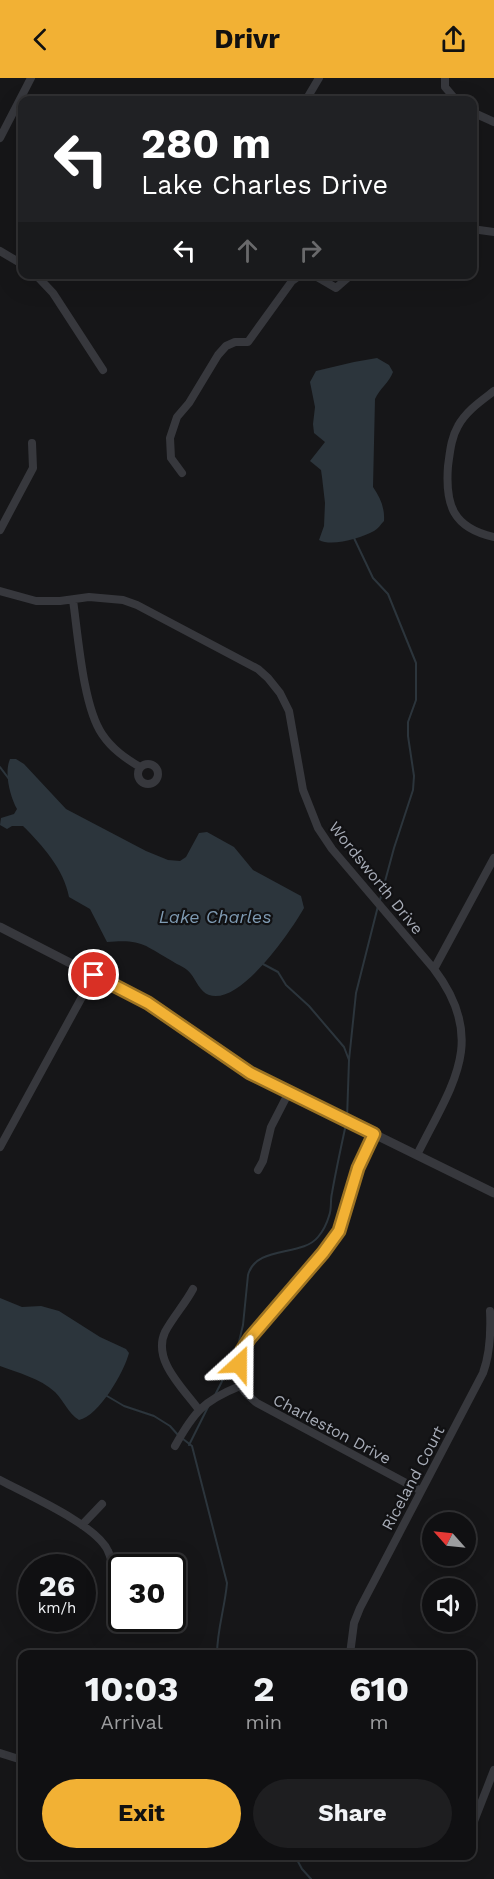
<!DOCTYPE html>
<style>
:root{--surface:#101012;--page:#1e1e20;--text:#f1f3f6;--muted:#9c9d9f;--line:#303032;--accent:#f2b134}
body{margin:0;font-family:"Work Sans",sans-serif;background:var(--page);color:var(--text);height:100vh;display:flex;flex-direction:column;font-size:22px;white-space:nowrap}
*{box-sizing:border-box;margin:0}
p{font-size:20px;color:var(--muted)}
.icon{flex:none;width:33px;height:33px;fill:none;stroke:currentColor;stroke-width:2;stroke-linecap:round;stroke-linejoin:round}
.map{position:relative;flex:1;overflow:hidden}
.panel{position:absolute;left:18px;top:1572px;width:458px;height:210px;display:flex;flex-direction:column;background:var(--surface);border-radius:12px;box-shadow:0 6px 24px #0002,0 0 0 2px var(--line)}
.panel>*{flex:none}
.guide{position:absolute;left:18px;top:18px;width:459px;height:183px;border-radius:12px;box-shadow:0 6px 24px #0002,0 0 0 2px var(--line);background:#202124;color:#fff;overflow:hidden}
.needle{width:39px;rotate:297deg}
.fabs{position:absolute;left:422px;top:1434px;display:grid;gap:12px}
.fabs a{display:grid;place-items:center;width:54px;height:54px;border-radius:50%;background:var(--surface);box-shadow:0 6px 24px #0002,0 0 0 2px var(--line);font-size:30px}
.speed{position:absolute;left:18px;top:1476px;display:flex;gap:12px;font-size:30px;font-weight:700;text-align:center}
.speed>*{display:grid;place-content:center;width:78px;height:78px;border-radius:50%;background:var(--surface);box-shadow:0 6px 24px #0002,0 0 0 2px var(--line);line-height:1}
.speed small{font-size:15px;font-weight:400}
.speed .limit{border:3px solid #111;border-radius:9px;background:#fff;color:#111}
.pin{position:absolute;display:grid;place-items:center;width:51px;height:51px;color:#fff;margin:-26px;border:3px solid #fff;border-radius:50%;box-shadow:0 2px 6px #0007}
.me{position:absolute;width:66px;margin:-33px;rotate:24deg;stroke-linejoin:round;filter:drop-shadow(0 0 4px #0008)}
.turn{display:flex;align-items:center;gap:21px;height:126px;padding:0 24px;font-size:27px}
.turn .icon{width:78px;height:78px;stroke-width:2.5}
.turn b{display:block;font-size:42px;line-height:51px}
.lanes{display:flex;align-items:center;height:57px;padding:0 24px;background:#0003;justify-content:center;gap:30px;direction:ltr}
.lanes .off{opacity:.35}
.eta{display:flex;justify-content:space-evenly;align-items:center;height:102px;text-align:center}
.eta b{font-size:36px;font-weight:700;line-height:42px}
.button{display:flex;gap:12px;margin-top:auto;padding:12px 24px}
.button a{flex:1;height:69px;border-radius:36px;background:var(--accent);color:#111;font-size:24px;font-weight:700;line-height:69px;text-align:center}
.button a+a{background:var(--page);color:var(--text)}
header{display:flex;justify-content:space-between;align-items:center;height:78px;padding:0 24px;background:var(--accent);color:#111;font-size:27px;font-weight:700}
.map>svg:first-child{display:block}
</style>
<header><svg class="icon" aria-label="back" viewBox="0 0 24 24"><path d="M15 5l-7 7 7 7"/></svg>Drivr<svg class="icon" aria-label="share" viewBox="0 0 24 24"><path d="M12 15V3M7 8l5-5 5 5M5 13v7h14v-7"/></svg></header>
<div class="map">
<svg width="494" height="1801" viewBox="0 0 494 1801">
<rect width="100%" height="100%" fill="#161618"/>
<!-- water -->
<path fill="#2c353c" d="M377,280L389,287L393,294C389,305 380,310 375,321L373,409C380,419 385,430 384,443C381,446 378,451 374,453C361,460 332,469 319,462L324,448L325,425L322,399L321,392L310,383L325,364L314,355L313,346L315,329L310,304L316,293L354,284Z
M10,681H16L24,686L66,731L146,773L168,782L180,783L186,779L199,755L207,754L234,769L253,792L301,818L304,830C291,853 240,928 209,917C200,914 196,902 191,896C187,890 178,887 172,883C144,867 142,861 107,864L90,831L69,819C64,791 42,767 23,748H12L7,751L0,747L1,740L14,736L17,731C10,718 4,695 10,681Z
M0,1220L22,1229L41,1228L59,1233L100,1259L126,1271L129,1275C124,1294 99,1338 79,1342C68,1335 64,1323 55,1314C40,1300 18,1295 0,1288Z"/>
<g fill="none" stroke-linecap="round" stroke-linejoin="round">
<!-- stream -->
<path stroke="#2c353c" stroke-width="2" d="M354,460L373,500L388,516L416,585V622L408,644V658L414,698L413,712L394,770L380,822
M0,689L9,701
M263,886L278,894L286,907L309,928L344,969L349,982
M347,1041L349,982L356,915L378,828
M215,1317L236,1276L243,1247L248,1197C256,1167 302,1179 318,1159C323,1153 327,1145 329,1138C332,1131 330,1123 332,1115C336,1092 341,1069 346,1046
M107,1318L124,1328L154,1338L170,1348L178,1357L192,1368L227,1505C225,1529 217,1552 217,1576
M189,1367L208,1329
M295,1778L302,1791L311,1801"/>
<!-- minor -->
<path stroke="#37383d" stroke-width="8" d="M445,0V9L456,22
M306,22L319,0
M472,34L494,44
M0,60L31,0
M472,151L494,154
M0,173L22,186
M35,196L53,215L103,292
M312,196L336,210L352,196
M494,313C481,323 466,333 458,348C451,360 450,374 448,388C445,427 453,450 494,459
M182,395L171,380L170,360L177,339L189,325L218,277L226,268L235,264H248L292,203L302,196
M0,452L33,390L32,365
M0,513L36,523H60L89,519L123,522L137,527L258,591L268,600L280,615L289,633L303,712L318,750L332,771L434,891C489,963 451,1008 417,1077
M73,522C78,557 83,628 102,656C112,671 125,680 140,689
M138 696a10 10 0 1 1 20 0a10 10 0 1 1-20 0Z
M434,891L494,780
M374,1056L358,1090L339,1153L323,1175L250,1260C242,1272 233,1292 240,1307C243,1314 251,1320 257,1325L421,1413
M0,1069L94,897
M258,1092L263,1083L271,1049L289,1014
M193,1211C185,1226 173,1239 165,1254C152,1282 183,1310 199,1332
M175,1368C194,1334 203,1323 240,1308
M0,1402C26,1416 97,1447 108,1473C117,1493 117,1516 122,1537
M82,1447L102,1426
M350,1576L354,1545L360,1530L483,1295C490,1276 491,1254 490,1233
M0,1675L22,1682
M471,1751L494,1692
M216,1778L235,1779"/>
<!-- tertiary -->
<path stroke="#37383d" stroke-width="9" d="M0,849L148,925L250,995L494,1115"/>
</g>
<g fill="none" stroke-linecap="round" stroke-linejoin="round">
<!-- route casing -->
<g stroke="#9d7322" stroke-width="15">
<path id="route" d="M94,897L148,925L250,995L374,1056L358,1090L339,1153L323,1175L250,1260L242,1272L239,1286"/>
</g>
<!-- route -->
<use href="#route" stroke="#f2b134" stroke-width="10"/>
</g>
<g text-anchor="middle" dominant-baseline="central" stroke-width="4.5" stroke-linejoin="round" paint-order="stroke">
<!-- street labels -->
<g font-size="16" fill="#a8adb8" stroke="#111113">
<text transform="translate(376 800) rotate(51)">Wordsworth Drive</text>
<text transform="translate(332 1351) rotate(28)">Charleston Drive</text>
<text transform="translate(413 1400) rotate(-62)">Riceland Court</text>
</g>
<!-- water labels -->
<g font-size="18" font-style="italic" fill="#7f9bb3" stroke="#111113">
<text x="215" y="838">Lake Charles</text>
</g>
</g>
</svg>
<div class="fabs">
<a><svg class="needle" viewBox="-14 -14 28 28"><path d="M0-13l5 13h-10z" fill="#e53935"/><path d="M0 13l5-13h-10z" fill="#9c9d9f"/></svg></a>
<a><svg class="icon" aria-label="sound" viewBox="0 0 24 24"><path d="M4 9h4l5-4v14l-5-4H4zM17 9q2 3 0 6"/></svg></a>
</div>
<div class="speed"><div>26<small>km/h</small></div><div class="limit">30</div></div>
<div class="pin" style="left:94px;top:897px;background:#d93025"><svg class="icon" aria-label="arrive" viewBox="0 0 24 24"><path d="M6 21V4h12l-3 4 3 4H6"/></svg></div>
<svg class="me" style="left:239px;top:1286px" viewBox="-20 -20 40 40"><path d="M0-17L14 15 0 8-14 15z" fill="#f2b134" stroke="#fff" stroke-width="4"/></svg>
<div class="guide">
<div class="turn"><svg class="icon" aria-label="left" viewBox="0 0 24 24"><path d="M17 20v-9H6M10 6l-5 5 5 5"/></svg><div><b>280 m</b>Lake Charles Drive</div></div>
<div class="lanes"><svg class="icon" aria-label="left" viewBox="0 0 24 24"><path d="M17 20v-9H6M10 6l-5 5 5 5"/></svg><svg class="icon off" aria-label="ahead" viewBox="0 0 24 24"><path d="M12 20V5M6 11l6-6 6 6"/></svg><svg class="icon off" aria-label="right" viewBox="0 0 24 24"><path d="M7 20v-9h11M14 6l5 5-5 5"/></svg></div>
</div>
<section class="panel">
<div class="eta">
<div><b>10:03</b><p>Arrival</p></div>
<div><b>2</b><p>min</p></div>
<div><b>610</b><p>m</p></div>
</div>
<div class="button"><a>Exit</a><a>Share</a></div>
</section>
</div>
